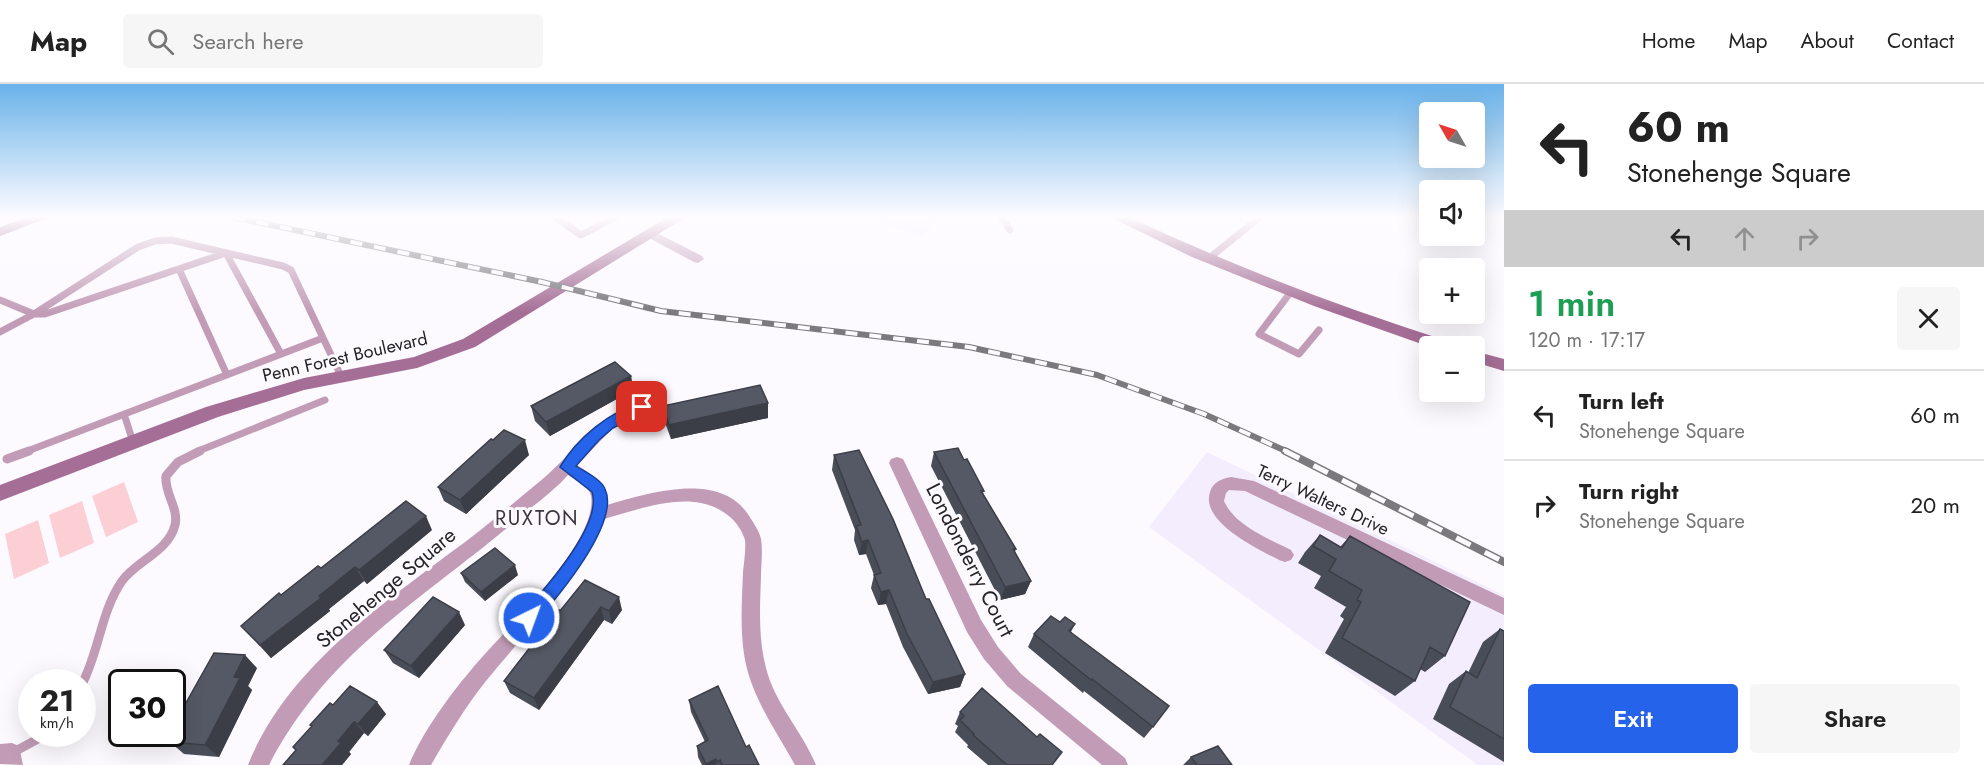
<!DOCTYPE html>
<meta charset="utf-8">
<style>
:root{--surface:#fff;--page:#f6f6f6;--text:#222;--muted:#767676;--line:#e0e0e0;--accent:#2563eb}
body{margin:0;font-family:Jost,sans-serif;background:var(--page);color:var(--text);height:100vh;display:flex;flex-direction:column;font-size:22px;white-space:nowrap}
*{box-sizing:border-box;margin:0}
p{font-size:20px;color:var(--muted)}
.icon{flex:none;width:33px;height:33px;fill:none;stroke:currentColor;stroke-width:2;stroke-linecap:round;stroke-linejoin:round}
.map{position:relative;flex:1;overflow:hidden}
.side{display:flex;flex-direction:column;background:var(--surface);width:480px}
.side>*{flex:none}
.hud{background:#fff;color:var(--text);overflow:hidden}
.needle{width:39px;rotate:309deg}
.buttons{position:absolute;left:1419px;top:18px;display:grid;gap:12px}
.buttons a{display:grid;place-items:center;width:66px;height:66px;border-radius:6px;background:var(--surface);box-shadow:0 6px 24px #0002;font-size:30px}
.speed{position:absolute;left:18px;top:585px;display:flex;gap:12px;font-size:30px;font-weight:700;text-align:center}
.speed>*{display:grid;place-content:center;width:78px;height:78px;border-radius:50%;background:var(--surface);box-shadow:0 6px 24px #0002;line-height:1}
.speed small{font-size:15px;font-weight:400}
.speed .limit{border:3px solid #111;border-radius:9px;background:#fff;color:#111}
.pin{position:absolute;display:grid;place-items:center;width:51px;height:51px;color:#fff;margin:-26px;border-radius:12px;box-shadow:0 3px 9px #0006}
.me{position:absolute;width:66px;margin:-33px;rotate:42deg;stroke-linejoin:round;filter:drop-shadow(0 0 4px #0008)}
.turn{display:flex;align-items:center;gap:21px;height:126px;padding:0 24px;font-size:27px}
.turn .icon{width:78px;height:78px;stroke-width:2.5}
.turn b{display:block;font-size:42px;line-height:51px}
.lanes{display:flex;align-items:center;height:57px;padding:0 24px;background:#0003;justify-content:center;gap:30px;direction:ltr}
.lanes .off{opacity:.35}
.round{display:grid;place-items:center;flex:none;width:63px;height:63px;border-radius:6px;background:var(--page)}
.overview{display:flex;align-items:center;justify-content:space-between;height:102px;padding:0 24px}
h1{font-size:36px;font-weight:600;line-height:45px;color:#1e9e55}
.primary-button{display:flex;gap:12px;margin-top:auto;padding:12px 24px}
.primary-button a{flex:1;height:69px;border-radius:6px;background:var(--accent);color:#fff;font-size:24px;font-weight:600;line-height:69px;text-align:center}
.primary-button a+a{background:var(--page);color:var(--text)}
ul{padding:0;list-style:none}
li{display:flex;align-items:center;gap:18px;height:90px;padding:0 24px;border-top:2px solid var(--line)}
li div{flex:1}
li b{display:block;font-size:22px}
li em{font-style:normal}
header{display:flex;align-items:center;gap:36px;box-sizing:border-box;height:84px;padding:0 30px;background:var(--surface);border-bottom:2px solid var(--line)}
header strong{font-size:28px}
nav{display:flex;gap:33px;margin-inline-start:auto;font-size:21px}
.search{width:420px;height:54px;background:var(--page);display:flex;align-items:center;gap:15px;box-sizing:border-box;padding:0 21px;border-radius:6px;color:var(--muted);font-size:22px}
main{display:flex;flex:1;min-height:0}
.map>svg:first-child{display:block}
</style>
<header>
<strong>Map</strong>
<div class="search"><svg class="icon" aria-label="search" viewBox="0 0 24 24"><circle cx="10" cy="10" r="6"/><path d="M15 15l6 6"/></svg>Search here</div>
<nav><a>Home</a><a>Map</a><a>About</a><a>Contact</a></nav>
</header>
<main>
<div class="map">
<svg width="1504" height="681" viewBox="0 0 1504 681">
<rect width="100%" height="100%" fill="#fcf9ff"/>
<!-- built -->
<path fill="#f4edfe" d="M865,133H939L922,153Z
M1207,368L1504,511V681H1478L1149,443Z"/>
<!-- green -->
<path fill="#fccfd5" d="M124,398L138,438L106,453L92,412Z
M82,417L94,459L60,474L49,431Z
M38,436L49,479L14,495L5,450Z"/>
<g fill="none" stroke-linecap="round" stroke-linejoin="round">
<!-- lane-far1 -->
<path stroke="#c29cb7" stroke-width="7" d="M555,133L581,151L616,133
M1001,133L1010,146
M1208,175L1260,133
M179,185L227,291
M1290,209L1259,250L1299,270L1319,246
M0,216L34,230H45L226,169L281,270
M0,248L34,230L138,163L155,157L171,156L283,182L291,186L341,292
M124,330L133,358
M25,368L323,254
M196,368L325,316"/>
<!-- lane -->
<path stroke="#c29cb7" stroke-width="9" d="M7,375L29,367
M82,600C99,568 101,527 122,497C136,477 169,467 175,441C179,424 164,409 166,392L178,378L200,367
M12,669L47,650"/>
<!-- street -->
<path fill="#c29cb7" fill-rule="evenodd" d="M651,146L702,172L704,175L698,179L694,178L647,153V147Z
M642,318L647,319L649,323L647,327L613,344L577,381C594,392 607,400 607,421C650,409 723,385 751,435C755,441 760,449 761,455C763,467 761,481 761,492C760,522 758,554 766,584C775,620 802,647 816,681H795C775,645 750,611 744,570C740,543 742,515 743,488C744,478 746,465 745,456C743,448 736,438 730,433C695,403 644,424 604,435C577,499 529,544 486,597C465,623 448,652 431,681H409C422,649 449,612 471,586C500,550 599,459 591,412C589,402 576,396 568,391C552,409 531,423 513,439C420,517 327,569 269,681H248C286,587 372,528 450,469C481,447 510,422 539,398C574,370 596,331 642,318Z
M897,373L903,375L905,379L981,536L998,563L1021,590L1125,674L1128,681H1102L1007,602L984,575L967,548L889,379L891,375Z
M1231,393L1254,397L1504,514V531L1245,407L1229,406L1226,409L1224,417C1234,441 1269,455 1291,466L1294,471L1291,476L1285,478L1279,476C1258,465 1200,438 1210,408C1213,398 1221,395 1231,393Z
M12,659L19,662L23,681L0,680V660Z"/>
<!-- secondary -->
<path fill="#a56e96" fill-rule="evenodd" d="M668,133H686L475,263L417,284L304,306L218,333L0,417V401L206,323L253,309L304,294L414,273L463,255Z
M1110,133H1129C1233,182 1340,223 1450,258L1452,262L1430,263L1314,222L1192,173Z
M1474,267L1504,275V287L1474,278Z"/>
<!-- primary -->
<path fill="#8e4c7e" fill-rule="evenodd" d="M28,133H50L0,152V143Z"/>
<!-- rail-far1 casing -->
<g stroke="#7b787e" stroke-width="6">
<path id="rail-far1" d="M233,133L542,198L661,227L969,263L1097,291L1204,330L1288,368"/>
</g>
<!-- rail casing -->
<g stroke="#7b787e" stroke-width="8">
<path id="rail" d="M1285,367L1504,478"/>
</g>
<!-- rail-far1 -->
<use href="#rail-far1" stroke="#fcf9ff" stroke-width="4" stroke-dasharray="12" stroke-linecap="butt"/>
<!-- rail -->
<use href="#rail" stroke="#fcf9ff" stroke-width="5" stroke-dasharray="16" stroke-linecap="butt"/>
</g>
<!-- wall -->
<path fill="#494d57" d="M631,292L633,306L550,352L535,337L531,322Z
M663,322L768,334L671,355L664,336Z
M493,356L529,371L466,430L444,417L438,403Z
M934,368L964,376L984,407L983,409L1016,465L1015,468L1031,497L1025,510L1000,516L931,382Z
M834,371L926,515L965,590L960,603L928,610L903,563L886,520L878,521L871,504L874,491L866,470L859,471L854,456L855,446L832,386Z
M432,446L367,500L364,497L329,525L330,527L271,574L241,542L281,511L321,484Z
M1320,451L1340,463L1350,452L1445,572L1425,588L1420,585L1415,597L1395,612L1325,569L1344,535L1340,532L1346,523L1314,504L1321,492L1298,479L1305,468Z
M461,489L518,491L485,517L465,498Z
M585,496L622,526L612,540L604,536L539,626L510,609L504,597Z
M1060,538L1075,540L1071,548L1153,643L1144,654L1084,607L1083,609L1028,563L1034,550Z
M465,541L419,594L393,579L384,566Z
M1500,545L1504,547V678L1433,635L1449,600L1466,587L1468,589L1483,558Z
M257,584L248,602L252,606L219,673L184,670L170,658L181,638L177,635Z
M689,616L746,663L759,681H702L698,673L697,662L705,658L691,628Z
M333,621L386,630L368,652L364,649L349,668L351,670L342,681H283L296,666L293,663Z
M960,628L1053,681H988L967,663L968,661L955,648L958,642L955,640Z
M1191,673L1232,681H1183Z"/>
<!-- shaded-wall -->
<path fill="#3c3e47" d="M631,292L633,306L550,352L546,338Z
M768,319V334L671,355L669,341Z
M525,356L529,371L466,430L460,416Z
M426,432L432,446L367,500L359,486Z
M868,456L866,470L859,471L862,458Z
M515,481L518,491L485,517L481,508Z
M355,483L364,497L329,525L330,527L271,574L260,561Z
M1031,497L1025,510L1000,516L1005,503Z
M889,506L886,520L878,521L881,508Z
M619,513L622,526L612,540L609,527Z
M601,523L604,536L539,626L534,614Z
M459,528L465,541L419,594L411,582Z
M245,571L257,584L248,602L252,606L219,673L205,661L234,593Z
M965,590L960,603L928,610L933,598Z
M377,618L386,630L368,652L358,640Z
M354,638L364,649L349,668L351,670L342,681H322L338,657Z
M716,675V681H706V680Z"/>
<!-- building -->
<path fill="#555965" stroke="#3c3e47" stroke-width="1.5" d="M615,278L631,292L546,338L531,322Z
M760,301L768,319L669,341L663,322Z
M504,346L525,356L460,416L438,403L491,355L493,356Z
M958,364L964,376L967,375L984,407H981L1016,465H1013L1031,497L1005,503L934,368Z
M859,366L893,435L926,515H929L965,590L933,598L907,550L889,506L881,508L874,491L881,489L868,456L862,458L856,442L861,441L834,371Z
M406,417L426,432L359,486L355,483L319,512L321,514L260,561L241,542L279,509L281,511L318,482L321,484Z
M1320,451L1342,464L1350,452L1470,518L1445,572L1430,563L1415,597L1342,554L1361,518L1357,516L1362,506L1329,487L1336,475L1313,462Z
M495,464L515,481L481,508L461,489Z
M585,496L619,513L609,527L601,523L534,614L504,597L559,526L560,527Z
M433,513L459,528L411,582L384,566Z
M1051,532L1060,538L1065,533L1075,540L1069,547L1169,622L1153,643L1092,595L1091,596L1034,550Z
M1500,545L1504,547V655L1450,623L1466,587L1477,594Z
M214,569L245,571L234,593L240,594L205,661L170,658L183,636L177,635Z
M350,602L377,618L358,640L354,638L338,657L341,659L322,681H283L296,666L293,663L312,642L310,641L330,619L333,621Z
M718,602L746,663L749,661L759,681H722L720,676L717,678L716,675L706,680L697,662L708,656L689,616Z
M982,604L1037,653L1040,650L1062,668L1052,681H1007L973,651L974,650L960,636L964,632L960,628Z
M1218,662L1232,681H1197L1191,673Z"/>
<!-- sky -->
<linearGradient id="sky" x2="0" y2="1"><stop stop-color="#69b2ea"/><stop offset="0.58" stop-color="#fefcff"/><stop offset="1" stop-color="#fefcff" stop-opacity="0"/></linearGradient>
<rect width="1504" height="229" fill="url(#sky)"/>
<!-- route -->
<path fill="#2563eb" stroke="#184099" stroke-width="1.5" d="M642,318L648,323L646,327L613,344L599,356L576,382C585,388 601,395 605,405C621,439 556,515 534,540L529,542L523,540L520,534L523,529C544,506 603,441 592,408L560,383C577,354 609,328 642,318Z"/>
<g text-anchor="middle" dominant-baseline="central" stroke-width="6" stroke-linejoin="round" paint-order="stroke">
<!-- street labels -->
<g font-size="18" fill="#252328" stroke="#fcf9ff">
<text transform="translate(345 273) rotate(-13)">Penn Forest Boulevard</text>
<text transform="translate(1323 416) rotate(25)">Terry Walters Drive</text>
</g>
<!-- neighbourhood labels -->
<g font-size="20" letter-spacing="1.5" fill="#3a3540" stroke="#fcf9ff">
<text x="537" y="434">RUXTON</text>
</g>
<!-- near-street labels -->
<g font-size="21" fill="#252328" stroke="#fcf9ff">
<text transform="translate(970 476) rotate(63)">Londonderry Court</text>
<text transform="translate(386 504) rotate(-40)">Stonehenge Square</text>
</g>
</g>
</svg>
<div class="buttons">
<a><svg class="needle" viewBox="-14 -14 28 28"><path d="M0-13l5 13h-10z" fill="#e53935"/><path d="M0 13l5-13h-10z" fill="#767676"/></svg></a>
<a><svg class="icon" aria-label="sound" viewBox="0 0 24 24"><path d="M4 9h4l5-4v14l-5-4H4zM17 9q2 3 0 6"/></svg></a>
<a>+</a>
<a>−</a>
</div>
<div class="speed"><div>21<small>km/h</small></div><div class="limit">30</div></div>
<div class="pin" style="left:642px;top:323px;background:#d93025"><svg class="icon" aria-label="arrive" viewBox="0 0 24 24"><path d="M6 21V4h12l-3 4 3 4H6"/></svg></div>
<svg class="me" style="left:529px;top:534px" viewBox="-20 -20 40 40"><circle r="17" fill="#2563eb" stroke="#fff" stroke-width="3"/><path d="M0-11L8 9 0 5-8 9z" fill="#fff"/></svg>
</div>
<section class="side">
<div class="hud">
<div class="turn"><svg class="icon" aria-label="left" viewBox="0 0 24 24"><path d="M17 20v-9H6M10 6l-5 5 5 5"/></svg><div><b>60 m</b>Stonehenge Square</div></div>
<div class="lanes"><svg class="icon" aria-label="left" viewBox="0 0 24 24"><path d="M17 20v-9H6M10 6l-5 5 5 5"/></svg><svg class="icon off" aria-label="ahead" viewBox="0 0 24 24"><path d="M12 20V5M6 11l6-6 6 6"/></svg><svg class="icon off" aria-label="right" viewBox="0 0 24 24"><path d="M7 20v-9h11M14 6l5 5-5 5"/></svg></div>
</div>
<div class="overview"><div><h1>1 min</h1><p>120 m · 17:17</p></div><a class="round"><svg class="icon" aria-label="close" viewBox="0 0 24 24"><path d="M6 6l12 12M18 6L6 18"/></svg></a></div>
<ul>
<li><svg class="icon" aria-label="left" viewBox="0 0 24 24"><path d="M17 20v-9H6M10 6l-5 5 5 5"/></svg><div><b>Turn left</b><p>Stonehenge Square</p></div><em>60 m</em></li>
<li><svg class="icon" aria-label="right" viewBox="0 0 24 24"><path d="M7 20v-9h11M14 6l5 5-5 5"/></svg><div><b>Turn right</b><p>Stonehenge Square</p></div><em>20 m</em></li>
</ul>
<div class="primary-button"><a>Exit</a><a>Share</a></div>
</section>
</main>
